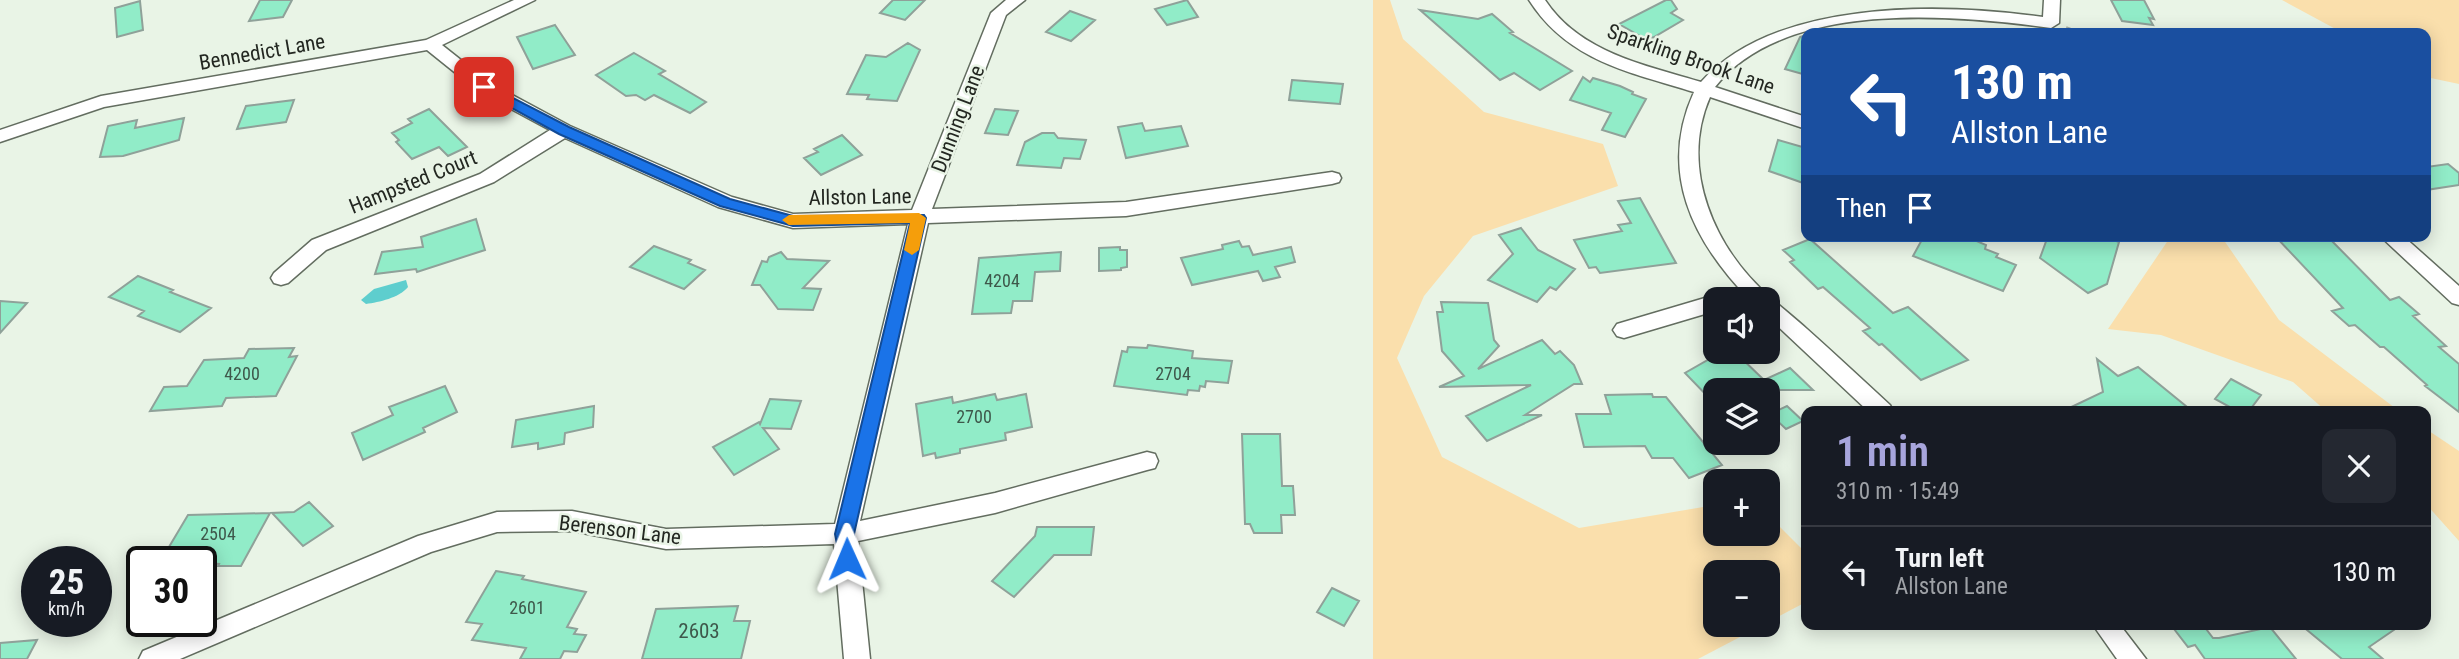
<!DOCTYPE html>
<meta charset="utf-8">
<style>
:root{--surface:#171b24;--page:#242831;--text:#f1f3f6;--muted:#9ea1a6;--line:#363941;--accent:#a7a5dc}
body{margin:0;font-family:"Roboto Condensed",sans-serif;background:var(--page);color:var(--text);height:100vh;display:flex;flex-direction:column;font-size:26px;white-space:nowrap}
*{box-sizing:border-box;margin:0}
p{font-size:23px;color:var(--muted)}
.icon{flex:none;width:38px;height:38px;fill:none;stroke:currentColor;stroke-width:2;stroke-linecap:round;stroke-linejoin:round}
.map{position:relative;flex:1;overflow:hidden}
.sheet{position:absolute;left:1801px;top:406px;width:630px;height:224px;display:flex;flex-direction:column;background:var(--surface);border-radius:14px;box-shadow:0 4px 18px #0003}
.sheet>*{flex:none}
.hud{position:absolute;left:1801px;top:28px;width:630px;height:214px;border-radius:14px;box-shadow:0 4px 18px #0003;background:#1a4fa0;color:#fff;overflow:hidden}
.tools{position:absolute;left:1703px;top:287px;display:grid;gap:14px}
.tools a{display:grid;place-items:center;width:77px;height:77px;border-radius:14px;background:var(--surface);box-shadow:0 4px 18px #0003;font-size:35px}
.speed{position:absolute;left:21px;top:546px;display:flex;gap:14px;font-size:35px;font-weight:700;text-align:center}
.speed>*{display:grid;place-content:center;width:91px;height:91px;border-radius:50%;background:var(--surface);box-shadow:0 4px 18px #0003;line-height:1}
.speed small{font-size:18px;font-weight:400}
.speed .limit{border:4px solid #111;border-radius:10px;background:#fff;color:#111}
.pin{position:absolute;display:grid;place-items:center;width:60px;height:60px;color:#fff;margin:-30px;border-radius:14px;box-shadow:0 4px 10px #0006}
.me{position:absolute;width:77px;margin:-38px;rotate:359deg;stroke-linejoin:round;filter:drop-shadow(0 0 5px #0008)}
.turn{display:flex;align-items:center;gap:24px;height:147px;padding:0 35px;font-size:32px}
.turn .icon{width:91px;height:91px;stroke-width:2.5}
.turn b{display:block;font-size:49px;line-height:60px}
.then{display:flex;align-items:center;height:66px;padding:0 35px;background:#0003;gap:14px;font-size:26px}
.round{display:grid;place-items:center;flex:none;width:74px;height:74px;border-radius:14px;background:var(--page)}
.headline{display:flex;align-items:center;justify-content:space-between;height:119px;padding:0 35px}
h1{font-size:42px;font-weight:600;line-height:52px;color:var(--accent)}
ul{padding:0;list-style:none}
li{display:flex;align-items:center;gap:21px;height:91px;padding:0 35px;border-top:2px solid var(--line)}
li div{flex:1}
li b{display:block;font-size:26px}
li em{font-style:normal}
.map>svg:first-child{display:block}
</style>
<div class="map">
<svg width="2459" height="659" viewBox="0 0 2459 659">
<rect width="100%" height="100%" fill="#e9f4e6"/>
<!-- green -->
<path fill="#fadfac" d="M1373,0H1390L1403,39L1484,112L1603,144L1618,186L1473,236L1424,296L1397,358L1442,457L1579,528L1715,505V534H1768V515L1806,553V602L1768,622V572H1715V625H1763L1698,659H1373Z
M2282,0H2459V84L2426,77V33H2343Z
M2171,236H2221L2279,320L2399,411H2326L2293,382L2161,335L2108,329Z
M2426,429L2459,451V541L2426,504Z"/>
<!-- water -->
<path fill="#5ecece" d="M406,280L408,287C399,298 379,302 366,304L361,300L374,289Z"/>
<!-- building -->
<path fill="#91ecc8" stroke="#8fa199" stroke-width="2" d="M260,0H292L283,17L249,21Z
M893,0H925L905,20L880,13Z
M1187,0L1198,17L1167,25L1155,9Z
M1666,0H1671L1677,9L1671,13L1683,20L1654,37L1647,40L1619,24Z
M2111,0H2144L2154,19L2149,18L2153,25L2122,21Z
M140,1L143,30L117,37L115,8Z
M1420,10L1478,19L1492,14L1513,32L1510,33L1572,71L1540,90L1514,73L1500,80Z
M1070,11L1095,20L1071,41L1046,32Z
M555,25L575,55L533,69L517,37Z
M1806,35V75L1785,69L1800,37Z
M908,43L920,50L897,101L867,99L869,95L847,94L866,55L886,57Z
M634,53L665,71L659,74L706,102L690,113L654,95L645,100L636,95L626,96L596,75Z
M1583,77L1590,82L1593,78L1620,86L1633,92L1632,94L1646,99L1625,137L1602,130L1611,113L1570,100Z
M1292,80L1343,84L1340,104L1289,100Z
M294,100L286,122L237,129L246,106Z
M429,109L467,147L448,156L439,147L412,159L396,142L399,140L392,133L412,123L408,119Z
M995,109L1018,111L1008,135L985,133Z
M184,118L179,140L123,156L100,157L108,126L137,120L135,128Z
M1142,123L1145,131L1181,126L1188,146L1126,158L1118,127Z
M1042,133H1054L1058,138L1086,140L1080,159L1064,158L1061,168L1017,165L1025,142Z
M842,135L862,155L821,175L804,158L818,152L814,149Z
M1778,140L1806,148V184L1769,171Z
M2448,164L2459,173V185L2426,190V167Z
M1640,198L1676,263L1600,273L1596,267L1589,268L1574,240L1622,231L1618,225L1631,223L1618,201Z
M476,219L485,250L417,272L416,269L375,274L382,252L423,247L421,237Z
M1521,228L1538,250L1575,269L1556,290L1550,287L1537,302L1488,280L1513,254L1499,235Z
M1924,236H1965L1986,245L1985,249L1998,254L1996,257L2016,265L2003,291L1913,256Z
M2048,236H2103L2119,242L2107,284L2088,293L2040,258Z
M2275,236H2327L2390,300L2399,297L2419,314L2413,316L2446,346L2439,347L2459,364V412L2425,386L2427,385L2384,347H2380L2355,325L2349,326L2332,311L2343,308Z
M1810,239L1893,313L1908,307L1968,360L1921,380L1882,344L1879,345L1863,331L1870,328L1823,287L1818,289L1790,262L1794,260L1783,250Z
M1239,241L1242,247L1249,246L1253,255L1291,247L1295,262L1275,267L1280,277L1263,281L1258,271L1192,285L1181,258L1223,249L1222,245Z
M654,246L691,260L688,263L705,270L684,289L630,267Z
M1120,247V250H1127V267L1121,268V270L1099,271V248Z
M781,252L787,259L829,261L803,288L821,289L813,310L778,309L760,285H752L762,261L767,262L769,257Z
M1061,252L1060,271L1035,272L1032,301H1013L1011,313L972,314L979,258Z
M138,276L173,290L170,292L211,308L180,332L138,316L144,311L109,297Z
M0,301L27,303L0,333Z
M1441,302L1488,303L1494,340L1499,346L1478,369L1542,340L1555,354L1560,351L1574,365L1582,384H1574L1525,415H1542L1487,441L1466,416L1531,385L1439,387L1464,376L1442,351L1437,312H1443Z
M1148,345L1193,351L1192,358L1232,361L1228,383L1206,381L1205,387L1200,386L1199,391L1188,390L1187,395L1114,386L1122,351L1127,352L1128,347L1147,348Z
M294,348L289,357L297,356L276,396L226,398L222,406L150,411L164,387L187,386L204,360L244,358L249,349Z
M1705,352H1735L1764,380L1790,368L1813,390H1715V404L1685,373L1711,358Z
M2097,359L2118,376L2138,367L2192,411H2063L2103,392Z
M2231,379L2261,395L2249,411H2237L2215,399Z
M445,386L457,412L423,428L425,432L363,460L352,433L393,415L389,407Z
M995,394L997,400L1026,394L1032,427L1005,433L1006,440L960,449V453L936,458L935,453L923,456L916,404L952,397L953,403Z
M1652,394L1653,397H1666L1722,465L1689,478L1673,458H1652L1645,446L1584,447L1576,414H1611L1605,395Z
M770,399L801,401L791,429L763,428L779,449L734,475L713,447L759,422L760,424Z
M594,406L593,427L565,433L564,444L538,449V443L512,447L516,420Z
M1787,406L1803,421L1786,429L1770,414Z
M1242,434H1280L1282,486H1293L1295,515H1281L1282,533H1254L1250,524H1245Z
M309,502L333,526L303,546L272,513L294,512Z
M270,513L241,566H218L219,564L181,562L187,552H166L188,515Z
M1037,527H1094L1091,555H1054L1014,597L992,581L1035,536Z
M496,571L524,576L522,579L586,592L567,627L577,629L574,634L586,635L577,652L564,651L560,659H520L526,648L472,640L482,624L466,622Z
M1332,588L1359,601L1344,626L1317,612Z
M738,606L734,621H750L741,659H642L656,609Z
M2171,625H2203L2213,638H2219L2270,627L2296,659H2205L2195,645L2188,647Z
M2301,625H2401L2369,647L2383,659H2342Z
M37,640L27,659H0V643Z"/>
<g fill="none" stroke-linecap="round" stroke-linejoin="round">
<!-- minor casing -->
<g stroke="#636d60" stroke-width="3">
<path id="minor" d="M514,0H535L442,45L490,83L570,126L732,197L793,214L912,210L991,13L1006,0H1025L1006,15L932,209L1126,202L1332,172L1339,174L1341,178L1339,182L1332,184L1126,216L928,223L860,521L995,493L1147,452L1155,454L1158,461L1155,468L1147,470L995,513L858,541L870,659H844L834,544L666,549L572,531L497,532L431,552L180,659H139L143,651L418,536L497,512L572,511L666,529L835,524L908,224L793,228L718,207L565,138L494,182L326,250L288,283L281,285L274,283L271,278L274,273L312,240L480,174L550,130L478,91L427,50L104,107L0,142V130L101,96L426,40Z
M1529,0H1545C1579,52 1644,65 1701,82C1774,0 1936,2 2043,17L2044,0H2060L2059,23L2051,28C1950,14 1784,0 1715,87L1806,117V129L1710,97C1679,168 1714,249 1771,298C1782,308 1795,318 1807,329C1835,354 1862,379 1890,405L1893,411H1868L1768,317V299H1749C1692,240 1658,171 1694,92C1629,72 1568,61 1529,0Z
M2380,236H2403L2459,286V305L2452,303Z
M1715,295L1723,299H1715V311L1624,338L1617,336L1613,330L1617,324Z
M2093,625H2120L2146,659H2117Z"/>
</g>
<!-- path -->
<path stroke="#a8b1a6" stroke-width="3.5" stroke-dasharray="4.5 4.5" stroke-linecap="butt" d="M2066,28L2082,33"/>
<!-- minor -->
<use href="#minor" fill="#fff" fill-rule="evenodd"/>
</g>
<!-- route -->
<path fill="#1a73e8" stroke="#114b97" stroke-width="2" d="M484,83L569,127L730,199L793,216L924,215L926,218L854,534L856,559L854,565L847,567L841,565L835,534L910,223L793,226L720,206L559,134L479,90V84Z"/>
<!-- slow -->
<path fill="#f59e0b" d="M919,213L926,218L919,250L912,255L904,250L910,223L789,225L782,220L789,215Z"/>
<g text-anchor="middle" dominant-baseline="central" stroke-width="5" stroke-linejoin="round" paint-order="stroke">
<!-- number labels -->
<g font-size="18" fill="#3e584b">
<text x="1002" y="280">4204</text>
<text x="242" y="373">4200</text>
<text x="1173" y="373">2704</text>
<text x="974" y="416">2700</text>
<text x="218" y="533">2504</text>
<text x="527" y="607">2601</text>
</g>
<!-- street labels -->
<g font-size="21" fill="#232721" stroke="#e9f4e6">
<text transform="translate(262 52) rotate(-10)">Bennedict Lane</text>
<text transform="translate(1691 59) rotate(19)">Sparkling Brook Lane</text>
<text transform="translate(958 119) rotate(-69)">Dunning Lane</text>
<text transform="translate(413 182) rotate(-22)">Hampsted Court</text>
<text transform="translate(860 197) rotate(-1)">Allston Lane</text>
<text transform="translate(620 530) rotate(7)">Berenson Lane</text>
</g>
<!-- near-number labels -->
<g font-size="21" fill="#3e584b">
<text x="699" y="631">2603</text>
</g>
</g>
</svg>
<div class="tools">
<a><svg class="icon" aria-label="sound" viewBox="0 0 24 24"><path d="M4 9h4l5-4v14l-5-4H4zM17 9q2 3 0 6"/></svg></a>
<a><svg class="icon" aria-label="layers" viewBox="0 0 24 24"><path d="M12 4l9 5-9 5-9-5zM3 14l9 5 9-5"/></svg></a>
<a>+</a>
<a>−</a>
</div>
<div class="speed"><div>25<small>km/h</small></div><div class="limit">30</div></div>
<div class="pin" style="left:484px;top:87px;background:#d93025"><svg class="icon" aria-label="arrive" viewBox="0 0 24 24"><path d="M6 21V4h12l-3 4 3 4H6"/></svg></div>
<svg class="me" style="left:847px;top:559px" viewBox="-20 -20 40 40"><path d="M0-17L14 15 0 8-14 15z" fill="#1a73e8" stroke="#fff" stroke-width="4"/></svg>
<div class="hud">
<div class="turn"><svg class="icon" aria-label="left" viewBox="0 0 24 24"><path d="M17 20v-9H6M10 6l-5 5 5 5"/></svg><div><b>130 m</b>Allston Lane</div></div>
<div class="then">Then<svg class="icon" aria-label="arrive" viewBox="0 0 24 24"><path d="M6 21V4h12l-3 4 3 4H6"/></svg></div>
</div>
<section class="sheet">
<div class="headline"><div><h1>1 min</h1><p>310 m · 15:49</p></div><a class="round"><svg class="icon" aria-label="close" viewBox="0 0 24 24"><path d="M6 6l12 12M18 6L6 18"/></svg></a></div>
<ul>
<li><svg class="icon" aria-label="left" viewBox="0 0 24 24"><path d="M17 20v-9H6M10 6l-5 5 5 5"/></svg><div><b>Turn left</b><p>Allston Lane</p></div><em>130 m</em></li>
</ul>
</section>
</div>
